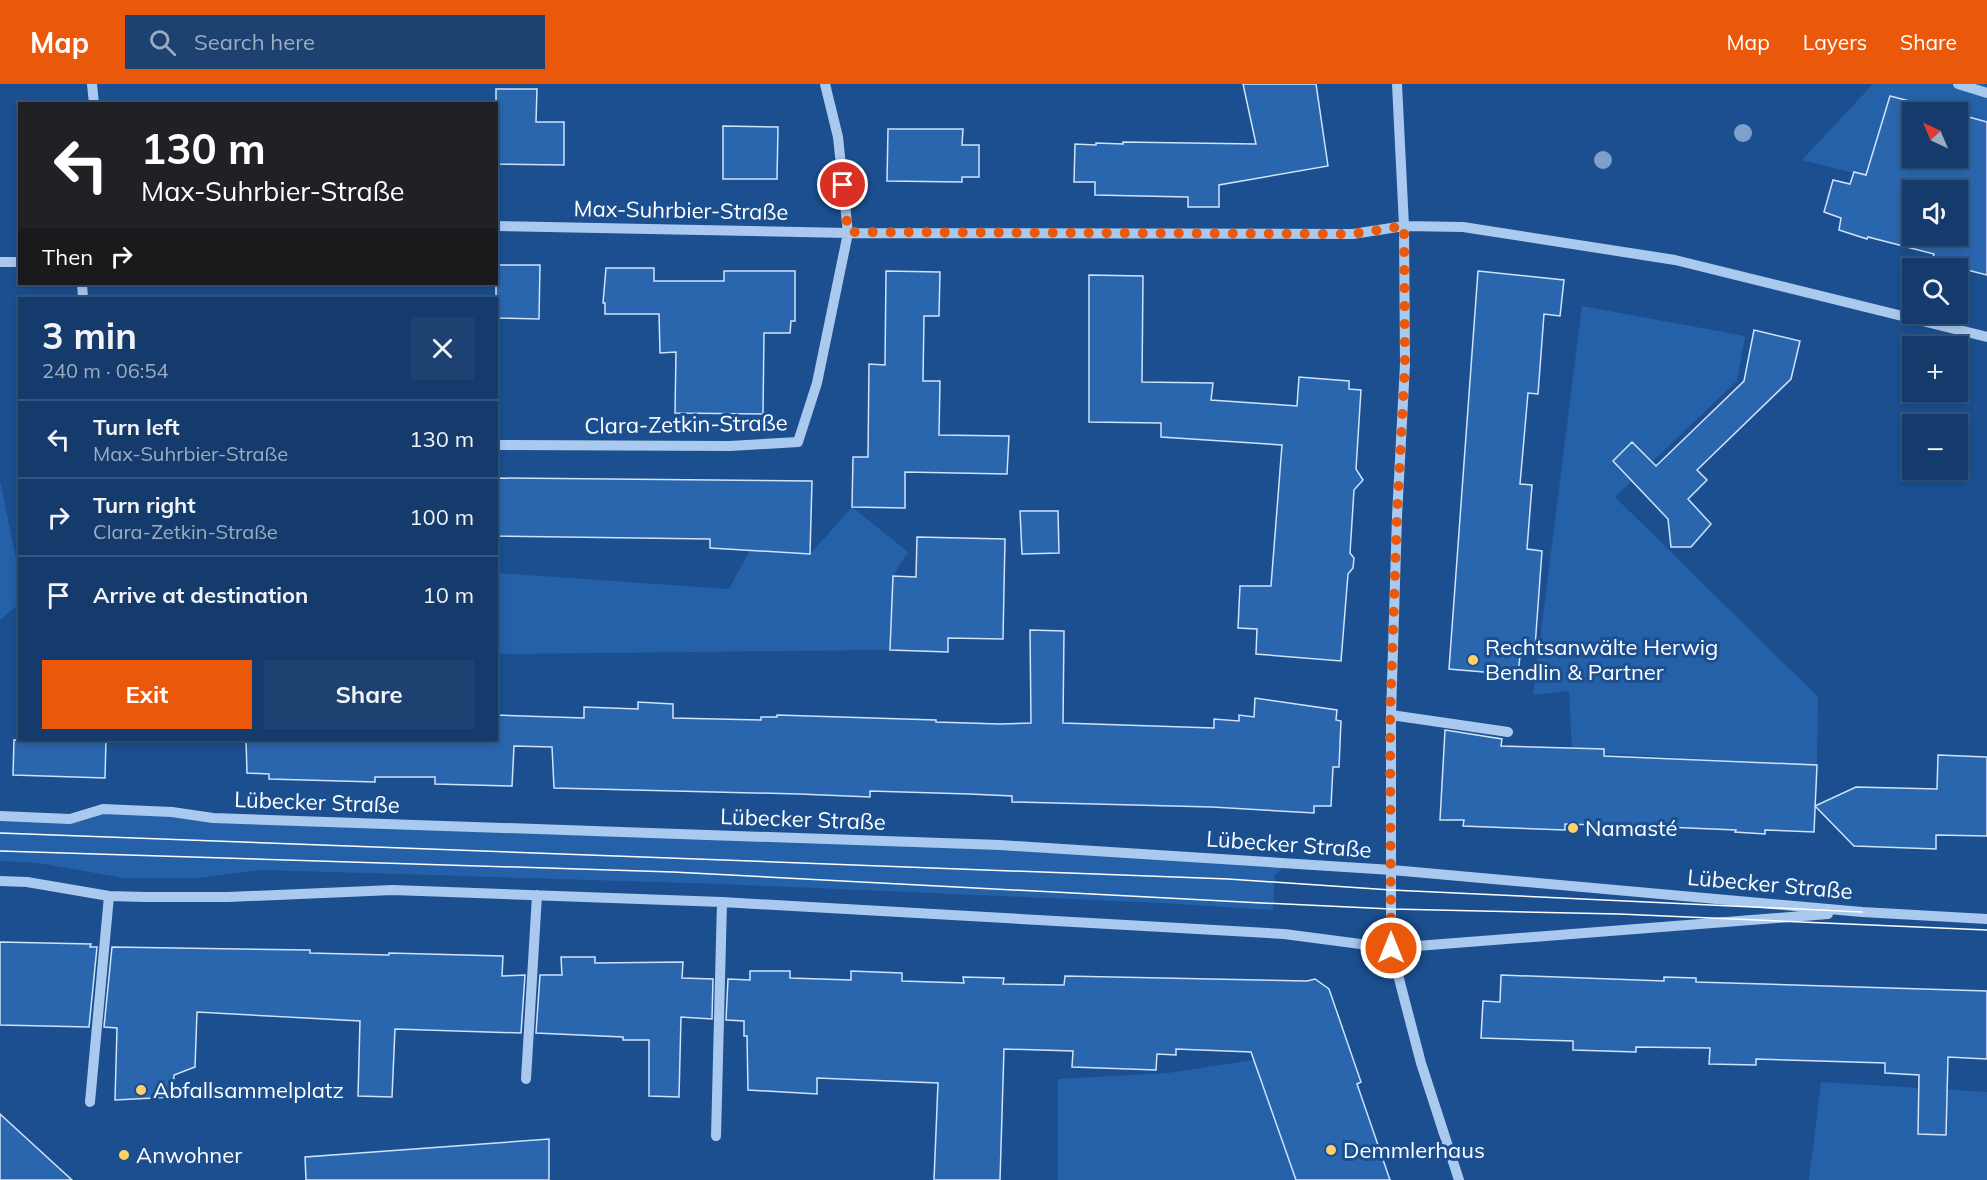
<!DOCTYPE html>
<meta charset="utf-8">
<style>
:root{--surface:#143b6b;--page:#1d4271;--text:#f1f3f6;--muted:#9dadc1;--line:#33557e;--accent:#ea580c}
body{margin:0;font-family:Mulish,sans-serif;background:var(--page);color:var(--text);height:100vh;display:flex;flex-direction:column;font-size:22px;white-space:nowrap}
*{box-sizing:border-box;margin:0}
p{font-size:20px;color:var(--muted)}
.icon{flex:none;width:33px;height:33px;fill:none;stroke:currentColor;stroke-width:2;stroke-linecap:round;stroke-linejoin:round}
.map{position:relative;flex:1;overflow:hidden}
.drawer{position:absolute;left:18px;top:213px;width:480px;height:444px;display:flex;flex-direction:column;background:var(--surface);border-radius:0px;box-shadow:0 3px 9px #0003,0 0 0 2px var(--line)}
.drawer>*{flex:none}
.top-card{position:absolute;left:18px;top:18px;width:480px;height:183px;border-radius:0px;box-shadow:0 3px 9px #0003,0 0 0 2px var(--line);background:#202124;color:#fff;overflow:hidden}
.needle{width:39px;rotate:316deg}
.tools{position:absolute;left:1902px;top:18px;display:grid;gap:12px}
.tools a{display:grid;place-items:center;width:66px;height:66px;border-radius:0px;background:var(--surface);box-shadow:0 3px 9px #0003,0 0 0 2px var(--line);font-size:30px}
.pin{position:absolute;display:grid;place-items:center;width:51px;height:51px;color:#fff;margin:-26px;border:3px solid #fff;border-radius:50%;box-shadow:0 2px 6px #0007}
.me{position:absolute;width:66px;margin:-33px;rotate:0deg;stroke-linejoin:round;filter:drop-shadow(0 0 4px #0008)}
.turn{display:flex;align-items:center;gap:21px;height:126px;padding:0 24px;font-size:27px}
.turn .icon{width:78px;height:78px;stroke-width:2.5}
.turn b{display:block;font-size:42px;line-height:51px}
.then{display:flex;align-items:center;height:57px;padding:0 24px;background:#0003;gap:12px;font-size:22px}
.round{display:grid;place-items:center;flex:none;width:63px;height:63px;border-radius:0px;background:var(--page)}
.overview{display:flex;align-items:center;justify-content:space-between;height:102px;padding:0 24px}
h1{font-size:36px;font-weight:700;line-height:45px}
.primary-button{display:flex;gap:12px;margin-top:auto;padding:12px 24px}
.primary-button a{flex:1;height:69px;border-radius:0px;background:var(--accent);color:#fff;font-size:24px;font-weight:700;line-height:69px;text-align:center}
.primary-button a+a{background:var(--page);color:var(--text)}
ul{padding:0;list-style:none}
li{display:flex;align-items:center;gap:18px;height:78px;padding:0 24px;border-top:2px solid var(--line)}
li div{flex:1}
li b{display:block;font-size:22px}
li em{font-style:normal}
header{display:flex;align-items:center;gap:36px;box-sizing:border-box;height:84px;padding:0 30px;background:var(--accent);color:#fff}
header strong{font-size:28px}
nav{display:flex;gap:33px;margin-inline-start:auto;font-size:21px}
.search{width:420px;height:54px;background:var(--page);display:flex;align-items:center;gap:15px;box-sizing:border-box;padding:0 21px;border-radius:0px;color:var(--muted);font-size:22px}
.map>svg:first-child{display:block}
</style>
<header>
<strong>Map</strong>
<div class="search"><svg class="icon" aria-label="search" viewBox="0 0 24 24"><circle cx="10" cy="10" r="6"/><path d="M15 15l6 6"/></svg>Search here</div>
<nav><a>Map</a><a>Layers</a><a>Share</a></nav>
</header>
<div class="map">
<svg width="1987" height="1096" viewBox="0 0 1987 1096">
<rect width="100%" height="100%" fill="#1b4f8f"/>
<!-- green -->
<path fill="#2461a8" fill-rule="evenodd" d="M1873,0H1987V141L1983,122L1958,115V106H1922L1802,76ZM1912,28H1958V74H1912Z
M1582,222L1745,252L1737,297L1615,413L1818,613L1817,681L1572,668L1569,607L1533,611Z
M0,397L19,489V520L0,536Z
M852,423L908,468L893,492L890,566L497,570L496,489L729,505L758,451H780V468L810,470Z
M103,725L1000,761L1288,780L1275,791L1273,826L1162,819L720,800L400,790L259,786L199,794H124L38,779L0,777V732L70,735Z
M1306,968L1296,1096H1058V995L1167,989Z
M1821,998L1987,1008V1096H1809Z"/>
<!-- building -->
<path fill="#2a66ad" stroke="#cfe3fa" stroke-width="1.5" fill-rule="evenodd" d="M1243,0H1316L1328,82L1219,101V123H1188V113L1095,111V98H1074L1075,60L1096,61V59L1123,60V58L1256,60Z
M496,5H537L536,38H564V81L496,80Z
M1890,12L1952,28H1912V74H1958V30L1987,38V191L1932,177L1934,170L1868,153L1867,155L1839,146L1841,134L1824,128L1833,96L1850,100L1854,88L1866,91ZM1912,106H1958V152H1912Z
M723,42L778,43L777,95H723Z
M888,45H963L962,61H979V93H962V98L887,97Z
M496,181H540L539,235L496,234Z
M606,184H654V197H724V187H795V237H791L790,249H764L763,330L675,329L676,268L660,269L659,230H605V219H603Z
M886,187L940,188L939,232H924L923,297H940L939,351L1009,352L1007,390L905,388V424L852,423L853,373H868L869,280L885,281Z
M1478,187L1564,196L1560,232L1544,230L1538,310L1528,309L1520,400L1532,401L1527,465L1542,467L1535,563L1521,562L1518,591L1449,585Z
M1089,191L1143,192L1142,298L1213,299L1211,316L1297,322L1299,293L1349,297V305L1361,306L1356,385L1363,396L1354,406L1350,469L1354,474L1353,484L1348,490L1341,577L1256,570L1257,545L1238,544L1240,502H1271L1282,361L1161,353V339L1089,338Z
M1754,246L1800,257L1791,295L1697,386L1707,396L1688,415L1711,440L1691,463H1671L1668,435L1613,377L1632,358L1656,382L1744,297Z
M496,394L812,397L810,470L710,464V455L496,452Z
M1020,427H1058L1059,469L1022,470Z
M917,453L1005,455L1003,555L948,554V568L890,566L893,492L916,493Z
M1030,546L1064,547L1063,639L1214,644V635L1239,637V631L1254,633L1255,614L1337,626L1336,636L1341,637L1339,683H1333L1331,722H1314V729L1212,723L1012,718V712L969,710L870,707V713L799,710L554,704L552,663L514,662L512,702L435,700V693H375V698L269,695V690L247,689L246,656H496V631L584,634V623L638,625V618L673,620V634L761,636V633H777V631L936,636V638L1000,640L1031,639Z
M1445,646L1502,655L1501,662L1604,665V672L1817,681L1814,748L1765,746V750L1735,748L1736,746L1641,742V747L1628,748L1598,741L1565,740V746L1463,742L1464,736H1440Z
M14,656H106L105,694L13,691Z
M1938,671L1987,673V752L1936,751V765L1854,762L1815,722L1856,703L1937,705Z
M0,858L91,860L90,863H97L89,943L0,941Z
M112,863L310,866V869L389,871V869L503,872L502,892L525,891L521,949L395,945L392,1013L358,1012L360,937L197,928L195,983L174,991L173,1013L115,1016L117,944L104,943Z
M561,873H595V879L683,878L682,894L713,895L712,935L681,933L679,1013L649,1012V956H623V953L536,949L540,891H562Z
M750,887H790V894L851,896V887L902,889V897L964,899L963,893L1004,894L1003,900L1064,901L1065,892L1307,897L1315,895L1329,905L1361,998L1357,1000L1390,1096H1296L1251,968L1176,965V971L1157,970L1156,986L1072,983L1073,967L1004,965L1000,1096H934L938,999L817,994V1010L748,1006L747,952H744V937L726,936L728,895L750,896Z
M1501,891L1664,897V893L1696,894V898L1987,907V975L1948,973L1946,1051L1918,1050L1919,991L1885,989V979L1756,975V981L1709,980L1710,964L1636,963V968L1573,966V957L1481,954L1483,917L1500,918Z
M0,1030L72,1096H0Z
M549,1055V1096H306L305,1073Z"/>
<g fill="none" stroke-linecap="round" stroke-linejoin="round">
<!-- minor -->
<path stroke="#a9c9ee" stroke-width="10" d="M92,0L94,20
M1397,0L1404,142L1405,280L1397,432L1391,631V864L1421,979L1459,1096
M1958,0L1987,9
M496,142L848,149L1353,150L1404,142L1463,143L1675,176L1987,253
M0,178H20
M82,200L83,214
M496,361L730,362L798,358L817,299L848,149L838,53L825,0
M1391,631L1508,648
M0,732L70,735L103,725L172,728L213,734L1000,761L1392,786L1862,828L1987,835
M0,797L27,798L109,812L145,813H228L393,806L722,818L1284,850L1391,864L1828,830
M526,995L537,811
M90,1018L109,812
M716,1052L722,818"/>
<!-- tram -->
<path stroke="#fff" stroke-width="1.5" d="M0,749L1228,795L1391,806L1862,828
M0,767L673,788L1262,819L1391,825L1619,830L1987,846"/>
</g>
<!-- trees -->
<g fill="#7ea0ca">
<circle cx="1743" cy="49" r="9"/>
<circle cx="1603" cy="76" r="9"/>
</g>
<g fill="none" stroke-linecap="round" stroke-linejoin="round">
<!-- route -->
<path stroke="#ea580c" stroke-width="10" stroke-dasharray="0 18" d="M843,101L848,148L1353,150L1404,142L1405,280L1397,432L1390,632L1391,864"/>
</g>
<!-- markers -->
<g fill="#ffd166" stroke="#1b4f8f" stroke-width="2">
<circle cx="1473" cy="576" r="6"/>
<circle cx="1573" cy="744" r="6"/>
<circle cx="141" cy="1006" r="6"/>
<circle cx="1331" cy="1066" r="6"/>
<circle cx="124" cy="1071" r="6"/>
</g>
<g text-anchor="middle" dominant-baseline="central" stroke-width="6" stroke-linejoin="round" paint-order="stroke">
<!-- street labels -->
<g font-size="22" fill="#fff" stroke="#1b4f8f">
<text transform="translate(681 126) rotate(1)">Max-Suhrbier-Straße</text>
<text transform="translate(686 340) rotate(-1)">Clara-Zetkin-Straße</text>
<text transform="translate(317 718) rotate(2)">Lübecker Straße</text>
<text transform="translate(803 735) rotate(2)">Lübecker Straße</text>
<text transform="translate(1289 760) rotate(4)">Lübecker Straße</text>
<text transform="translate(1770 800) rotate(5)">Lübecker Straße</text>
</g>
<!-- poi labels -->
<g font-size="22" fill="#fff" stroke="#1b4f8f" text-anchor="start">
<text x="1485" y="563">Rechtsanwälte Herwig<tspan x="1485" dy="25">Bendlin &amp; Partner</tspan></text>
<text x="1585" y="744">Namasté</text>
<text x="153" y="1006">Abfallsammelplatz</text>
<text x="1343" y="1066">Demmlerhaus</text>
<text x="136" y="1071">Anwohner</text>
</g>
</g>
</svg>
<div class="tools">
<a><svg class="needle" viewBox="-14 -14 28 28"><path d="M0-13l5 13h-10z" fill="#e53935"/><path d="M0 13l5-13h-10z" fill="#9dadc1"/></svg></a>
<a><svg class="icon" aria-label="sound" viewBox="0 0 24 24"><path d="M4 9h4l5-4v14l-5-4H4zM17 9q2 3 0 6"/></svg></a>
<a><svg class="icon" aria-label="search" viewBox="0 0 24 24"><circle cx="10" cy="10" r="6"/><path d="M15 15l6 6"/></svg></a>
<a>+</a>
<a>−</a>
</div>
<div class="pin" style="left:843px;top:101px;background:#d93025"><svg class="icon" aria-label="arrive" viewBox="0 0 24 24"><path d="M6 21V4h12l-3 4 3 4H6"/></svg></div>
<svg class="me" style="left:1391px;top:864px" viewBox="-20 -20 40 40"><circle r="17" fill="#ea580c" stroke="#fff" stroke-width="3"/><path d="M0-11L8 9 0 5-8 9z" fill="#fff"/></svg>
<div class="top-card">
<div class="turn"><svg class="icon" aria-label="left" viewBox="0 0 24 24"><path d="M17 20v-9H6M10 6l-5 5 5 5"/></svg><div><b>130 m</b>Max-Suhrbier-Straße</div></div>
<div class="then">Then<svg class="icon" aria-label="right" viewBox="0 0 24 24"><path d="M7 20v-9h11M14 6l5 5-5 5"/></svg></div>
</div>
<section class="drawer">
<div class="overview"><div><h1>3 min</h1><p>240 m · 06:54</p></div><a class="round"><svg class="icon" aria-label="close" viewBox="0 0 24 24"><path d="M6 6l12 12M18 6L6 18"/></svg></a></div>
<ul>
<li><svg class="icon" aria-label="left" viewBox="0 0 24 24"><path d="M17 20v-9H6M10 6l-5 5 5 5"/></svg><div><b>Turn left</b><p>Max-Suhrbier-Straße</p></div><em>130 m</em></li>
<li><svg class="icon" aria-label="right" viewBox="0 0 24 24"><path d="M7 20v-9h11M14 6l5 5-5 5"/></svg><div><b>Turn right</b><p>Clara-Zetkin-Straße</p></div><em>100 m</em></li>
<li><svg class="icon" aria-label="arrive" viewBox="0 0 24 24"><path d="M6 21V4h12l-3 4 3 4H6"/></svg><div><b>Arrive at destination</b></div><em>10 m</em></li>
</ul>
<div class="primary-button"><a>Exit</a><a>Share</a></div>
</section>
</div>
